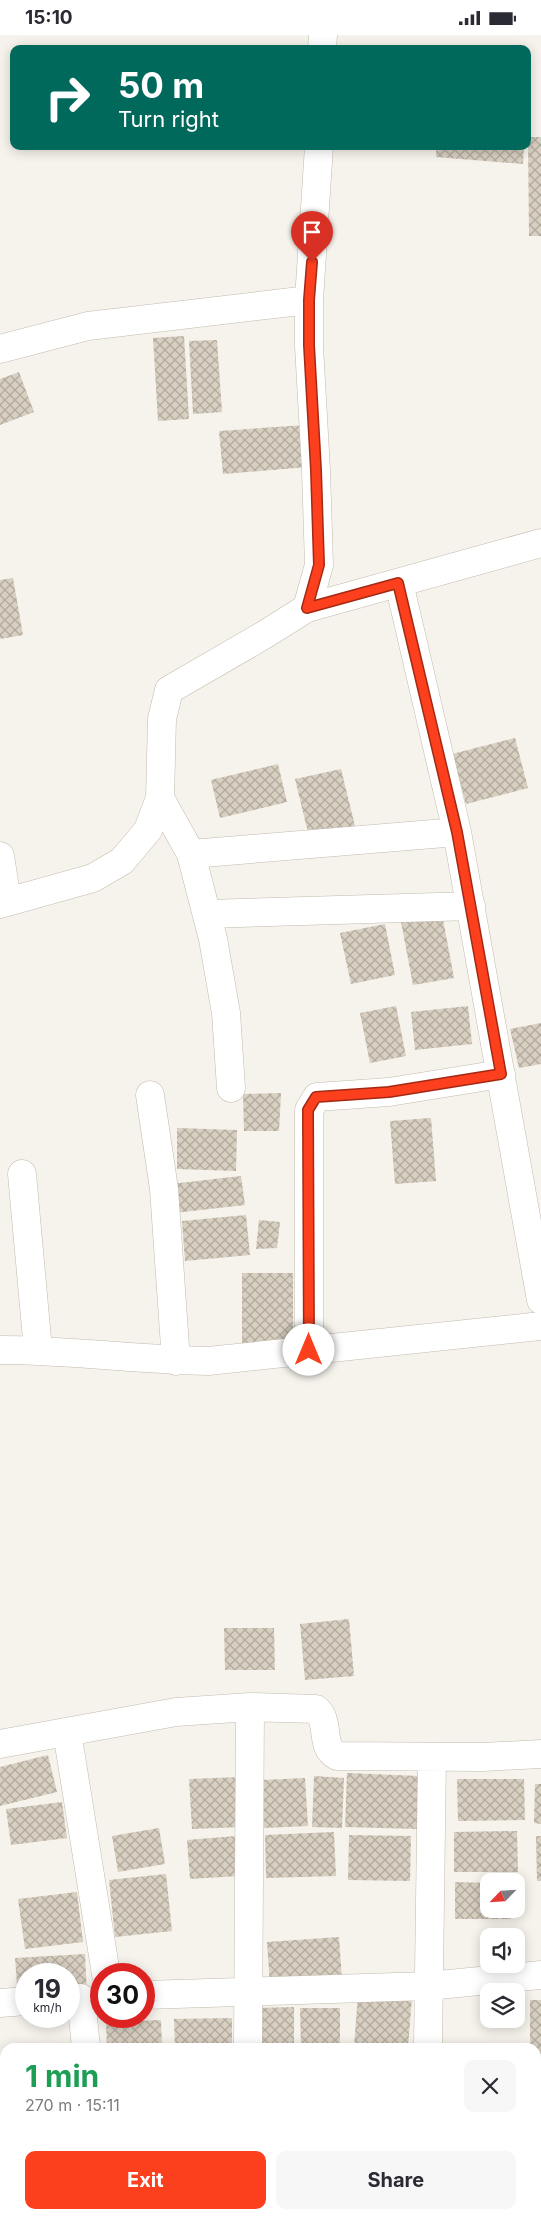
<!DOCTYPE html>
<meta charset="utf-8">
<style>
:root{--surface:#fff;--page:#f7f7f7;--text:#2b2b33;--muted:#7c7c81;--accent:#fc3f1d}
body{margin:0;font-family:Inter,sans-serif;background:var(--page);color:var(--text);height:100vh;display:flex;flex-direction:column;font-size:19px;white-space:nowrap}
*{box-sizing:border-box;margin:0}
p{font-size:16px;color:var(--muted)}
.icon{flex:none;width:28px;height:28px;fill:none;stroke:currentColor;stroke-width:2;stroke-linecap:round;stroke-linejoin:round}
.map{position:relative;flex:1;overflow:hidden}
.drawer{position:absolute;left:0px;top:2008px;width:541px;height:176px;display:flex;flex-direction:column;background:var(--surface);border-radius:15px 15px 0 0;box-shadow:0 2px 12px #0003}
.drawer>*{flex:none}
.banner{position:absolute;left:10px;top:10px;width:521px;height:105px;border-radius:10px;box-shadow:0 2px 12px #0003;background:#00695c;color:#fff;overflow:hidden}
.needle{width:32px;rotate:245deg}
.tools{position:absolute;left:480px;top:1838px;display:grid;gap:10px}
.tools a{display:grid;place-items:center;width:45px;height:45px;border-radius:10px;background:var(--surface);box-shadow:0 2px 12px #0003;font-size:25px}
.speed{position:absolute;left:15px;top:1928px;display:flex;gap:10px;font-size:25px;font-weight:700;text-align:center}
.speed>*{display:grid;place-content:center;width:65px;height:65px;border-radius:50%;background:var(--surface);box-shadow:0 2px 12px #0003;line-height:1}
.speed small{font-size:12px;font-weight:400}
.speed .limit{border:8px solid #d22;background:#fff;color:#111}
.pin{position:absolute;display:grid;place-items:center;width:42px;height:42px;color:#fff;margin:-51px -21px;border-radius:50% 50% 50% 0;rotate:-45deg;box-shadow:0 0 5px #0007}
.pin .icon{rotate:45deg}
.me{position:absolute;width:55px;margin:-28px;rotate:0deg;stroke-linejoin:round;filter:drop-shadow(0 0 4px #0008)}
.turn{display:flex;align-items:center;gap:18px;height:105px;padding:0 25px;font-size:22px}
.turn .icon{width:65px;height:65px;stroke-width:2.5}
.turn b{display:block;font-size:35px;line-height:42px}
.round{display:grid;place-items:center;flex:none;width:52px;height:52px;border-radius:10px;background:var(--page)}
.overview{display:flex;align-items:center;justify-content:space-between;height:85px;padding:0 25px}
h1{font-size:30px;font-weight:700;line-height:38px;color:#1e9e55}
.cta{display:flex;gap:10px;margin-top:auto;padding:10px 25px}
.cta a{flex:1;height:58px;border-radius:10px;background:var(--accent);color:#fff;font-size:20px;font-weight:700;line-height:58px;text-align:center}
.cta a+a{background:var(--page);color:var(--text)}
.status{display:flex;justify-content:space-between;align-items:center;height:35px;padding:0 25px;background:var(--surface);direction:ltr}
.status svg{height:14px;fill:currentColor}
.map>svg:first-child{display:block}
</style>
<div class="status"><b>15:10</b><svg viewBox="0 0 49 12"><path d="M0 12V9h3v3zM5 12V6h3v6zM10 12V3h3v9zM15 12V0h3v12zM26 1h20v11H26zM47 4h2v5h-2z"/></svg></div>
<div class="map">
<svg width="541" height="2183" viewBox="0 0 541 2183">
<defs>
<pattern id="building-cross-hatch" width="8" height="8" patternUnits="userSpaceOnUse" patternTransform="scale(1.25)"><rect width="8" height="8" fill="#d8cfc1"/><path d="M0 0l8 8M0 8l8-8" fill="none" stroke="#b1aa9e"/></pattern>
</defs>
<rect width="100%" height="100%" fill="#f6f3ec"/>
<!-- building -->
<path fill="url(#building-cross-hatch)" d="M528,102H541V201H529Z
M436,111H524L523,129L436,122Z
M184,301L189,384L158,386L153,303Z
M217,305L222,377L193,379L189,306Z
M19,337L34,377L0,390V344Z
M305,390L308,432L223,439L219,396Z
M13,543L23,600L0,604V545Z
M515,703L528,753L466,769L452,719Z
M278,729L287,767L220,783L211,745Z
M341,734L355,791L309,802L295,744Z
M442,879L454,943L413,950L401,887Z
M385,889L395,940L351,949L340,898Z
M396,971L406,1021L370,1028L360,978Z
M468,971L472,1009L415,1015L411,977Z
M541,988V1029L519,1033L510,994Z
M281,1058L279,1096H244L243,1059Z
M431,1083L436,1146L395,1149L390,1086Z
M177,1093L237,1095L236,1136L177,1134Z
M241,1141L245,1170L174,1178L171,1149Z
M246,1180L250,1220L185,1226L182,1186Z
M259,1185L280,1187L277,1213L256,1214Z
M242,1238H293V1310H242Z
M349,1584L354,1641L305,1645L300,1589Z
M224,1593H274L275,1635H225Z
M48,1720L57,1757L0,1771V1732Z
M347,1738L420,1741L418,1794L345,1792Z
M314,1741L344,1743L342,1793L312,1792Z
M241,1742L243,1792L192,1794L189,1744Z
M305,1743L308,1791L264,1793L262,1745Z
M457,1744H524L525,1785L458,1786Z
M535,1749H541V1789L534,1788Z
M62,1767L67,1803L11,1810L6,1774Z
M159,1793L165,1829L118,1837L112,1801Z
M517,1796L518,1837H454V1797Z
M334,1797L336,1841L266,1843L265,1800Z
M349,1800L411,1801L410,1846L348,1845Z
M236,1801L239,1841L190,1844L187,1805Z
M536,1801H541V1846H537Z
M166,1839L172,1896L115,1902L109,1845Z
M455,1847L489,1848V1874H511V1884H455Z
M77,1857L83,1907L25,1914L18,1864Z
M339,1902L342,1945L270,1950L267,1907Z
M85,1919L87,1959L69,1960V1939H26V1962L18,1963L15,1923Z
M358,1959L412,1963L408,2012H354Z
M530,1965H541V2019H536V2012H530Z
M294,1972V2012H256L255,1973Z
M300,1973H340V2012H301Z
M232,1983V2012H175L174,1984Z
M161,1985L162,2012H107L106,1987Z
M114,2179H160L161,2183H115Z
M268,2179H337L336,2183H268Z
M365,2179H409V2183H366Z"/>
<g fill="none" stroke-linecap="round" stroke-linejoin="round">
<!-- minor casing -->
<g stroke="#c2bbae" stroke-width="29">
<path id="minor" d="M322,14L323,0
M0,314L88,291L309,265
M399,548L457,797L541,1265
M307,573L541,508
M160,763L191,819L213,904L226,978L231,1053
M191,819L457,797
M0,821L7,866
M0,869L93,843L122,826L148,795L160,763L162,684L169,655L264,600L307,573L319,530L316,435L309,311V265L319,111
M207,879L471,871
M150,1060L164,1154L176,1326
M22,1139L38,1315
M0,1315C70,1315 139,1325 208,1326L541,1291
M309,1315V1075L317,1062L389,1057L501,1039
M250,1672L316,1674C331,1686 319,1712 337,1721L483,1722L541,1719
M67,1697L106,1939
M0,1709L176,1677L250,1672L248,2012
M144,1960L428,1951L541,1940
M81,1963L86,2012
M0,1968L26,1966
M428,2012L432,1722
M100,2179L101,2183
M429,2179V2183
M247,2183V2179"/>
</g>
<!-- minor -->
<use href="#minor" stroke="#fff" stroke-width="28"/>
</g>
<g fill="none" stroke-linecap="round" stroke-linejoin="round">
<!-- route casing -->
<g stroke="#a42913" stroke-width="12">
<path id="route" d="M309,1315L308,1075L316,1062L389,1057L501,1039L457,797L398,548L307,573L319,530L316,435L309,310V265L312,227"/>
</g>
<!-- route -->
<use href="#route" stroke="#fc3f1d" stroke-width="9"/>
</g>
</svg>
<div class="tools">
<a><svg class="needle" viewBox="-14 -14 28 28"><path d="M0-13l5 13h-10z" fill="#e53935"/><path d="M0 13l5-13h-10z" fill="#7c7c81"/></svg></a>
<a><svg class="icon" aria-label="sound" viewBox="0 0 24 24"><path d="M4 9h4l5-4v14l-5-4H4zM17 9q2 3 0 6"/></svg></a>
<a><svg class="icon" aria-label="layers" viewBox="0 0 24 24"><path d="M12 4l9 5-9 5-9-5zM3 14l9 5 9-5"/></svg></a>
</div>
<div class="speed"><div>19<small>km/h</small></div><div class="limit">30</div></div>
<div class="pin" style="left:312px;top:227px;background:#d93025"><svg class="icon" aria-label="arrive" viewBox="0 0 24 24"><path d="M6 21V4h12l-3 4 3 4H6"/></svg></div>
<svg class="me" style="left:309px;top:1315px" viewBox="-20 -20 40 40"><circle r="19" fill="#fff"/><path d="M0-13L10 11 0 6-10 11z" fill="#fc3f1d"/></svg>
<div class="banner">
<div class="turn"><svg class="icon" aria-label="right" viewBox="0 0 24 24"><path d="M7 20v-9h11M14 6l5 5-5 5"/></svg><div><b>50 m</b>Turn right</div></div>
</div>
<section class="drawer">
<div class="overview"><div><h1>1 min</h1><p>270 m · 15:11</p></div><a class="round"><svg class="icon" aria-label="close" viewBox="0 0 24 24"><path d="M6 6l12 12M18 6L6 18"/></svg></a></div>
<div class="cta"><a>Exit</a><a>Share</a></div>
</section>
</div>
